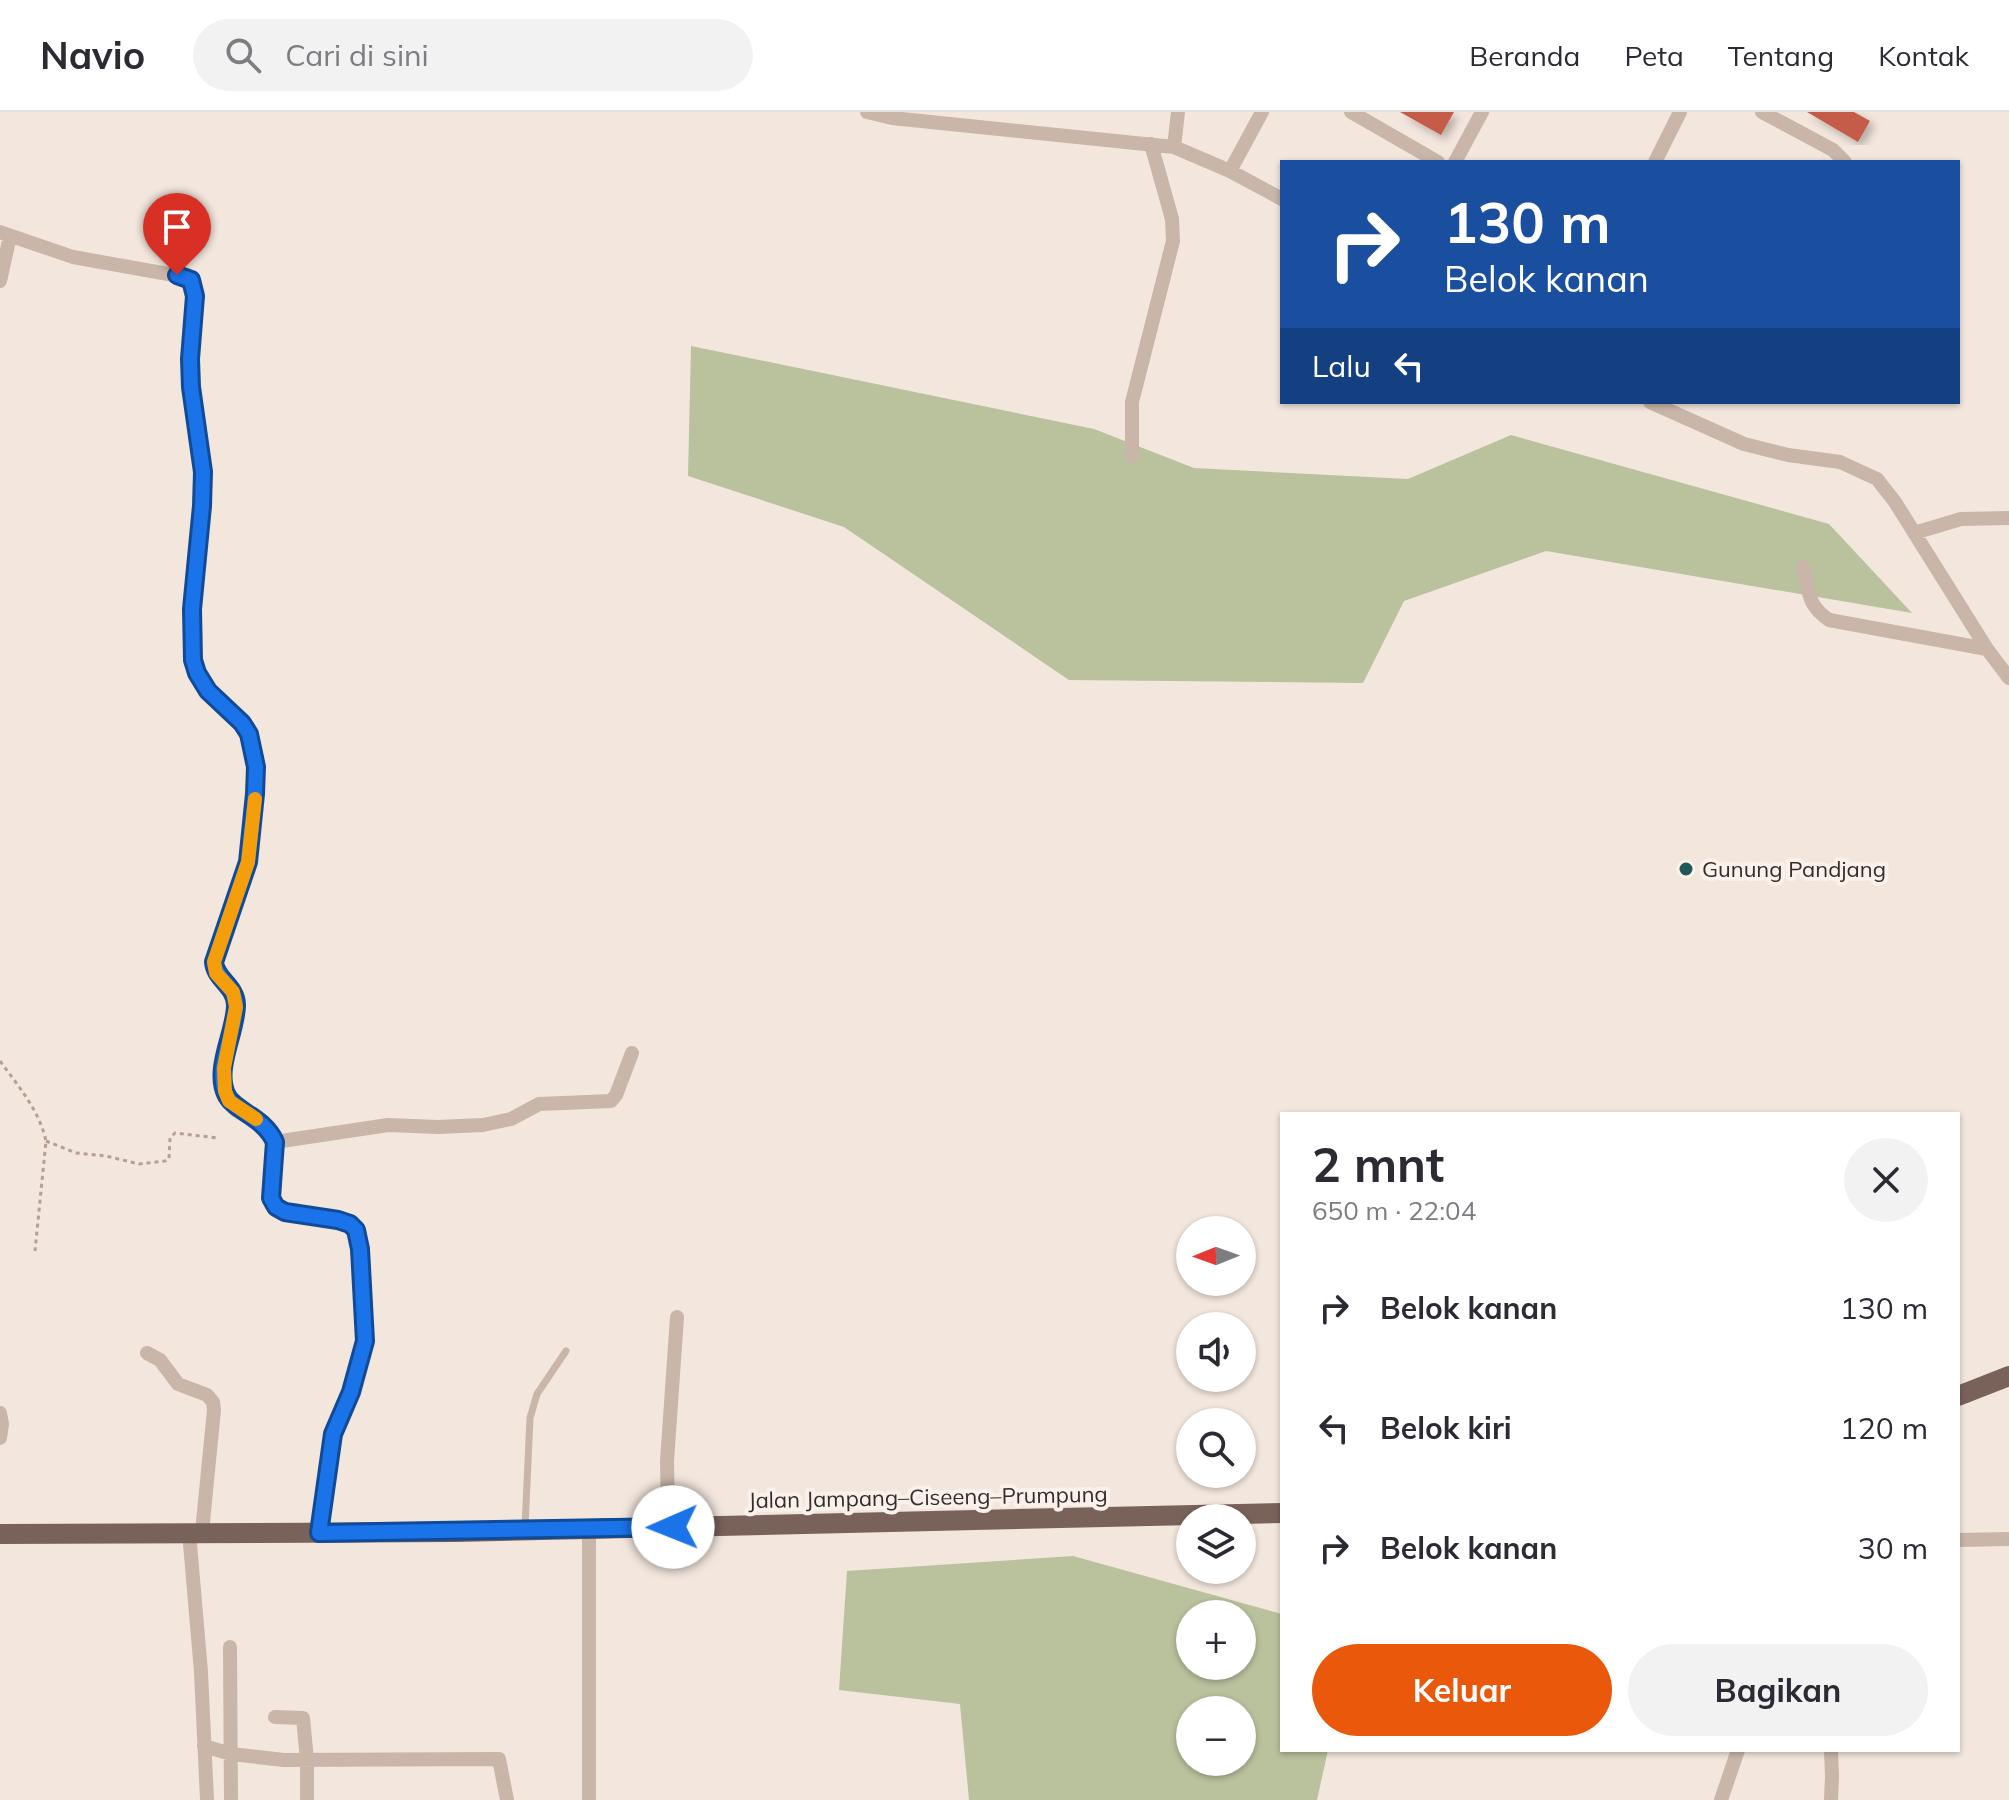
<!DOCTYPE html>
<html lang="id">
<meta charset="utf-8">
<style>
:root{--surface:#fff;--page:#f2f2f3;--text:#2b2b33;--muted:#7c7c81;--line:#e1e1e2;--accent:#ea580c}
body{margin:0;font-family:Mulish,sans-serif;background:var(--page);color:var(--text);height:100vh;display:flex;flex-direction:column;font-size:30px;white-space:nowrap}
*{box-sizing:border-box;margin:0}
p{font-size:26px;color:var(--muted)}
.icon{flex:none;width:44px;height:44px;fill:none;stroke:currentColor;stroke-width:2;stroke-linecap:round;stroke-linejoin:round}
.map{position:relative;flex:1;overflow:hidden}
.drawer{position:absolute;left:1280px;top:1000px;width:680px;height:640px;display:flex;flex-direction:column;background:var(--surface);border-radius:0px;box-shadow:0 2px 6px #0004}
.drawer>*{flex:none}
.hud{position:absolute;left:1280px;top:48px;width:680px;height:244px;border-radius:0px;box-shadow:0 2px 6px #0004;background:#1a4fa0;color:#fff;overflow:hidden}
.needle{width:52px;rotate:269deg}
.controls{position:absolute;left:1176px;top:1104px;display:grid;gap:16px}
.controls a{display:grid;place-items:center;width:80px;height:80px;border-radius:50%;background:var(--surface);box-shadow:0 2px 6px #0004;font-size:40px}
.pin{position:absolute;display:grid;place-items:center;width:68px;height:68px;color:#fff;margin:-82px -34px;border-radius:50% 50% 50% 0;rotate:-45deg;box-shadow:0 0 8px #0007}
.pin .icon{rotate:45deg}
.me{position:absolute;width:88px;margin:-44px;rotate:269deg;stroke-linejoin:round;filter:drop-shadow(0 0 6px #0008)}
.turn{display:flex;align-items:center;gap:28px;height:168px;padding:0 32px;font-size:36px}
.turn .icon{width:104px;height:104px;stroke-width:2.5}
.turn b{display:block;font-size:56px;line-height:68px}
.then{display:flex;align-items:center;height:76px;padding:0 32px;background:#0003;gap:16px;font-size:30px}
.round{display:grid;place-items:center;flex:none;width:84px;height:84px;border-radius:42px;background:var(--page)}
.overview{display:flex;align-items:center;justify-content:space-between;height:136px;padding:0 32px}
h1{font-size:48px;font-weight:700;line-height:60px}
.button{display:flex;gap:16px;margin-top:auto;padding:16px 32px}
.button a{flex:1;height:92px;border-radius:48px;background:var(--accent);color:#fff;font-size:32px;font-weight:700;line-height:92px;text-align:center}
.button a+a{background:var(--page);color:var(--text)}
ul{padding:0;list-style:none}
li{display:flex;align-items:center;gap:24px;height:120px;padding:0 32px}
li div{flex:1}
li b{display:block;font-size:30px}
li em{font-style:normal}
header{display:flex;align-items:center;gap:48px;box-sizing:border-box;height:112px;padding:0 40px;background:var(--surface);border-bottom:2px solid var(--line)}
header strong{font-size:38px}
nav{display:flex;gap:44px;margin-inline-start:auto;font-size:28px}
.search{width:560px;height:72px;background:var(--page);display:flex;align-items:center;gap:20px;box-sizing:border-box;padding:0 28px;border-radius:44px;color:var(--muted);font-size:30px}
.map>svg:first-child{display:block}
</style>
<header>
<strong>Navio</strong>
<div class="search"><svg class="icon" aria-label="search" viewBox="0 0 24 24"><circle cx="10" cy="10" r="6"/><path d="M15 15l6 6"/></svg>Cari di sini</div>
<nav><a>Beranda</a><a>Peta</a><a>Tentang</a><a>Kontak</a></nav>
</header>
<div class="map">
<svg width="2009" height="1688" viewBox="0 0 2009 1688">
<defs>
<filter id="shadow"><feDropShadow dx="4.5" dy="4.5" stdDeviation="4" flood-color="#0004"/></filter>
</defs>
<rect width="100%" height="100%" fill="#f2e6dd"/>
<!-- green -->
<path fill="#b9c19d" fill-rule="evenodd" d="M691,234L1094,317L1194,356L1408,367L1511,323L1829,412L1912,501L1546,439L1404,489L1363,571L1069,568L844,415L688,364Z
M1073,1444L1282,1502V1638H1328L1317,1688H969L960,1592L839,1578L847,1459ZM1190,1502H1242V1554H1190ZM1190,1598H1242V1650H1190Z"/>
<!-- building -->
<path fill="#c45b4a" filter="url(#shadow)" d="M1400,0H1454L1441,23Z
M1807,0H1854L1870,9L1858,30Z"/>
<g fill="none" stroke-linecap="round" stroke-linejoin="round">
<!-- path -->
<path stroke="#b69f93" stroke-width="3" stroke-dasharray="4 4" stroke-linecap="butt" d="M0,949C19,975 39,998 46,1029L35,1139
M46,1029L76,1041L106,1044L139,1052L165,1049L169,1047L170,1026L175,1021L218,1026"/>
<!-- lane -->
<path stroke="#cab5a9" stroke-width="7" d="M525,1415L530,1306L537,1282L566,1239"/>
<!-- street -->
<path stroke="#cab5a9" stroke-width="14" d="M867,0L892,6L1174,35L1230,59L1282,87
M1351,0L1438,50
M1762,0L1833,38L1845,50
M1174,35L1178,0
M1455,50L1482,0
M1655,50L1680,0
M1230,59L1262,0
M0,120L73,145L185,165L191,168L195,184L190,247L191,275L203,360L202,394L192,497L193,548L197,561L208,579L242,611L249,622L256,655L255,682L248,750L214,850C215,867 236,874 236,893C236,920 213,958 227,984C236,1000 264,1006 275,1030L271,1086L276,1095L285,1100L338,1108L350,1112L356,1118L360,1137L365,1229L351,1280L333,1322L319,1421
M0,169L10,124
M1650,290L1744,332L1788,343L1840,350L1877,367L1895,390L1987,537L2009,566
M1132,344V290L1173,129L1172,107L1151,32
M1914,421L1961,407L2009,406
M1803,455C1810,480 1806,492 1829,508L1987,537
M275,1030L388,1013L438,1015L483,1013L511,1007L539,992L611,989L616,983L632,941
M147,1241L160,1248L178,1272L207,1283L213,1290L214,1298L202,1420
M0,1301L2,1312L0,1326
M673,1415L668,1400L667,1349L677,1205
M589,1417V1688
M189,1420L201,1560L207,1688
M1958,1428L2009,1427
M230,1535L231,1688
M275,1605L303,1606L307,1648V1688
M204,1634L231,1642L284,1648L499,1647L507,1688
M1831,1638L1832,1665L1831,1688
M1721,1688L1738,1638"/>
<!-- primary -->
<path stroke="#79625a" stroke-width="20" d="M1958,1284L2009,1264
M0,1422L456,1420L1282,1401"/>
</g>
<g fill="none" stroke-linecap="round" stroke-linejoin="round">
<!-- route casing -->
<g stroke="#114b97" stroke-width="20">
<path id="route" d="M177,163L191,168L195,184L190,247L191,275L203,360L202,394L192,497L193,548L197,561L208,579L242,611L249,622L256,655L255,682L248,750L214,850C215,867 236,874 236,893C236,920 213,958 227,984C236,1000 264,1005 275,1030L271,1086L276,1095L285,1100L338,1108L350,1112L356,1118L360,1137L365,1229L351,1280L333,1322L319,1421L673,1415"/>
</g>
<!-- route -->
<use href="#route" stroke="#1a73e8" stroke-width="14"/>
<!-- slow -->
<path stroke="#f59e0b" stroke-width="14" d="M255,687L248,750L214,850L216,861L233,880L236,895L224,956L225,979L229,989L256,1007"/>
</g>
<!-- markers -->
<circle fill="#1f5856" stroke="#faf1ea" stroke-width="3" cx="1686" cy="757" r="8"/>
<g text-anchor="middle" dominant-baseline="central" stroke-width="8" stroke-linejoin="round" paint-order="stroke">
<!-- poi labels -->
<g font-size="22" fill="#372c29" stroke="#faf1ea" text-anchor="start">
<text x="1702" y="757">Gunung Pandjang</text>
</g>
<!-- street labels -->
<g font-size="22" fill="#372c29" stroke="#faf1ea">
<text transform="translate(928 1385) rotate(-1)">Jalan Jampang–Ciseeng–Prumpung</text>
</g>
</g>
</svg>
<div class="controls">
<a><svg class="needle" viewBox="-14 -14 28 28"><path d="M0-13l5 13h-10z" fill="#e53935"/><path d="M0 13l5-13h-10z" fill="#7c7c81"/></svg></a>
<a><svg class="icon" aria-label="sound" viewBox="0 0 24 24"><path d="M4 9h4l5-4v14l-5-4H4zM17 9q2 3 0 6"/></svg></a>
<a><svg class="icon" aria-label="search" viewBox="0 0 24 24"><circle cx="10" cy="10" r="6"/><path d="M15 15l6 6"/></svg></a>
<a><svg class="icon" aria-label="layers" viewBox="0 0 24 24"><path d="M12 4l9 5-9 5-9-5zM3 14l9 5 9-5"/></svg></a>
<a>+</a>
<a>−</a>
</div>
<div class="pin" style="left:177px;top:163px;background:#d93025"><svg class="icon" aria-label="arrive" viewBox="0 0 24 24"><path d="M6 21V4h12l-3 4 3 4H6"/></svg></div>
<svg class="me" style="left:673px;top:1415px" viewBox="-20 -20 40 40"><circle r="19" fill="#fff"/><path d="M0-13L10 11 0 6-10 11z" fill="#1a73e8"/></svg>
<div class="hud">
<div class="turn"><svg class="icon" aria-label="right" viewBox="0 0 24 24"><path d="M7 20v-9h11M14 6l5 5-5 5"/></svg><div><b>130 m</b>Belok kanan</div></div>
<div class="then">Lalu<svg class="icon" aria-label="left" viewBox="0 0 24 24"><path d="M17 20v-9H6M10 6l-5 5 5 5"/></svg></div>
</div>
<section class="drawer">
<div class="overview"><div><h1>2 mnt</h1><p>650 m · 22:04</p></div><a class="round"><svg class="icon" aria-label="close" viewBox="0 0 24 24"><path d="M6 6l12 12M18 6L6 18"/></svg></a></div>
<ul>
<li><svg class="icon" aria-label="right" viewBox="0 0 24 24"><path d="M7 20v-9h11M14 6l5 5-5 5"/></svg><div><b>Belok kanan</b></div><em>130 m</em></li>
<li><svg class="icon" aria-label="left" viewBox="0 0 24 24"><path d="M17 20v-9H6M10 6l-5 5 5 5"/></svg><div><b>Belok kiri</b></div><em>120 m</em></li>
<li><svg class="icon" aria-label="right" viewBox="0 0 24 24"><path d="M7 20v-9h11M14 6l5 5-5 5"/></svg><div><b>Belok kanan</b></div><em>30 m</em></li>
</ul>
<div class="button"><a>Keluar</a><a>Bagikan</a></div>
</section>
</div>
